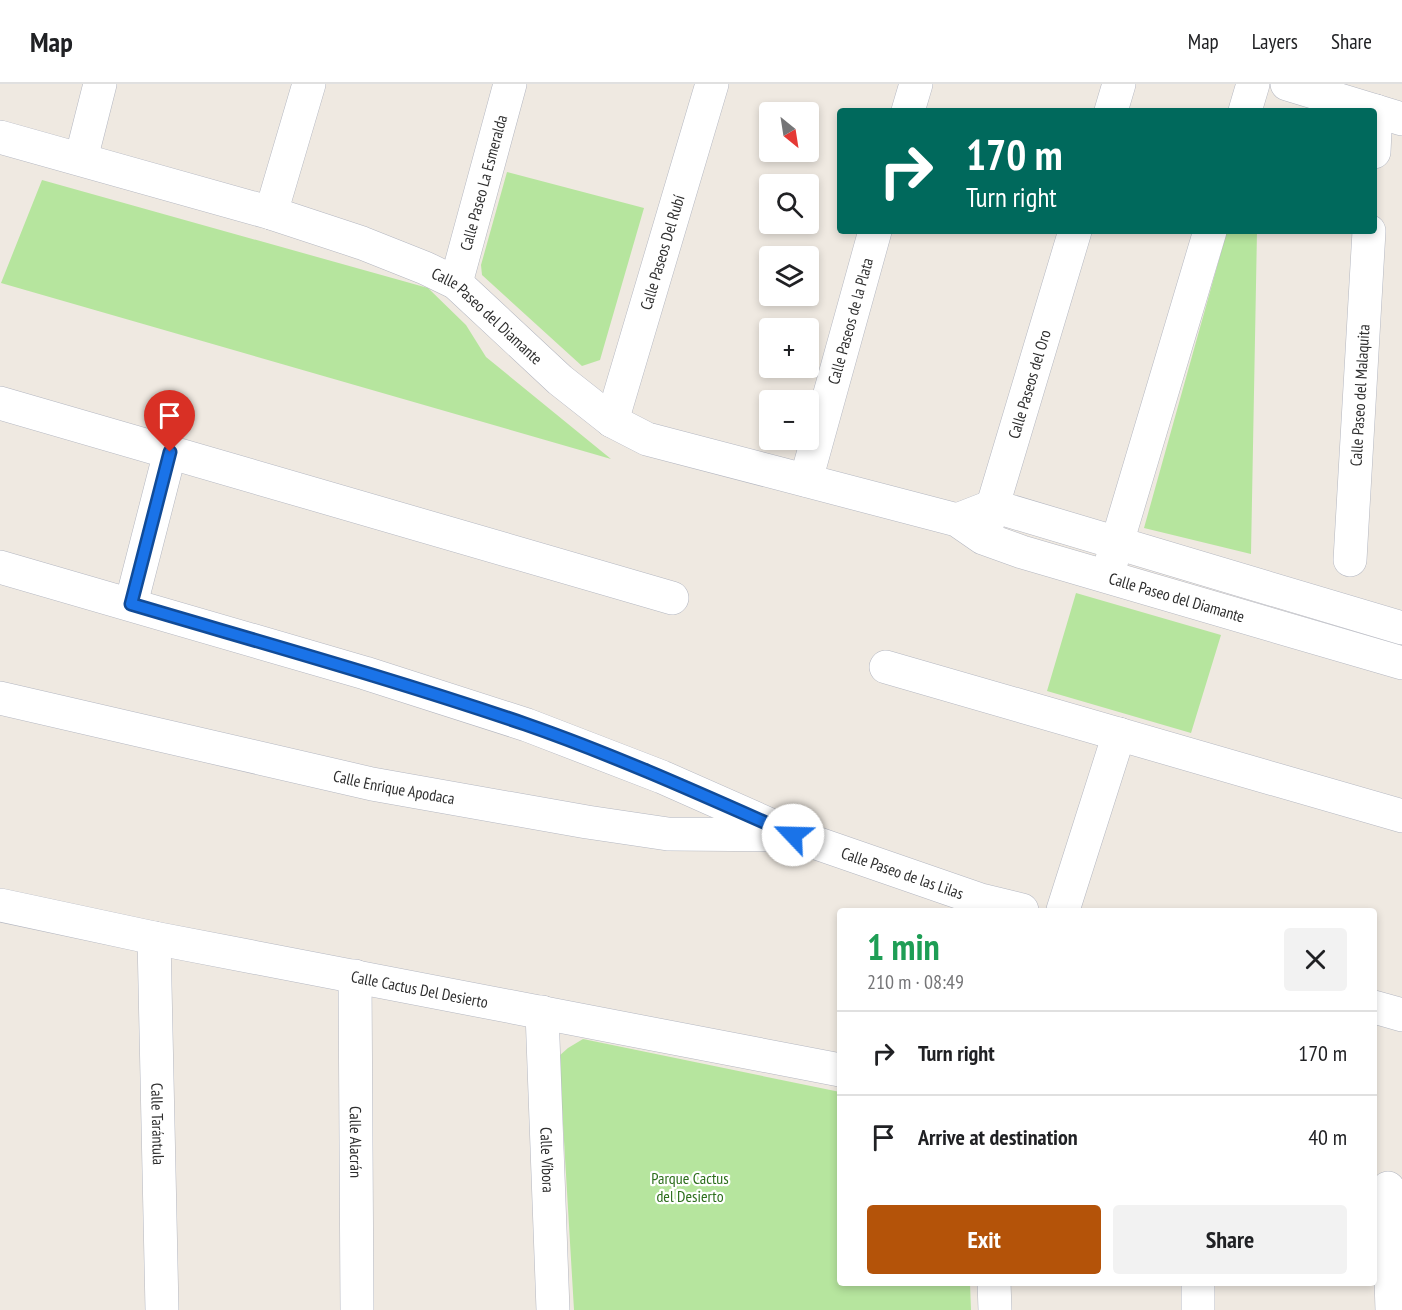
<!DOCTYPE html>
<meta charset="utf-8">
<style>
:root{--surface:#fff;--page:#f2f2f2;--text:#202124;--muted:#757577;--line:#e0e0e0;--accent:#b45309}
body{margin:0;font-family:"PT Sans Narrow",sans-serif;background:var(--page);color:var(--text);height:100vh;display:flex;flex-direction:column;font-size:22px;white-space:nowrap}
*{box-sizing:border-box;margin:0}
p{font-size:20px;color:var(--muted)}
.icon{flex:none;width:33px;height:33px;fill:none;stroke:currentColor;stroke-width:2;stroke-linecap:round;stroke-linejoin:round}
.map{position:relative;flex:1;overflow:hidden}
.sheet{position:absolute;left:837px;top:824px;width:540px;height:378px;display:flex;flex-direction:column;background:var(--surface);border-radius:6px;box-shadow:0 3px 9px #0003}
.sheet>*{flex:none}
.guide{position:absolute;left:837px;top:24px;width:540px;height:126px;border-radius:6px;box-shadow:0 3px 9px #0003;background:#00695c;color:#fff;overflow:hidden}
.needle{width:39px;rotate:150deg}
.tools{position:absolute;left:759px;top:18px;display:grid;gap:12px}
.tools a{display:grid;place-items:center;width:60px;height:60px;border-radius:6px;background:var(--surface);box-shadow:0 3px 9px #0003;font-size:30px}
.pin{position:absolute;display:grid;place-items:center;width:51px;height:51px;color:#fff;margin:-62px -26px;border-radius:50% 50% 50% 0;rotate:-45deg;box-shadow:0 0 6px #0007}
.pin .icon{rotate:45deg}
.me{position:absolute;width:66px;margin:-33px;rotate:294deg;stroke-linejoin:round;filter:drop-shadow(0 0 4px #0008)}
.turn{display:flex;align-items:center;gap:21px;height:126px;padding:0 30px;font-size:27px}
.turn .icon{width:78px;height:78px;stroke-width:2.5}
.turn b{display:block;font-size:42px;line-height:51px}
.round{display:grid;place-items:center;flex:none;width:63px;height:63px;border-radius:6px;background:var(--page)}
.head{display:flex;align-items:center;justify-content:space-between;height:102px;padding:0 30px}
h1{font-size:36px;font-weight:600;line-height:45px;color:#1e9e55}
.action{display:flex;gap:12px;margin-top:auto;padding:12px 30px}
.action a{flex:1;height:69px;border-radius:6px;background:var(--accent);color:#fff;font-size:24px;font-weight:600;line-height:69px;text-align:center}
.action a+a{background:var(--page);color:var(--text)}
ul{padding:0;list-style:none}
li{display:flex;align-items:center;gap:18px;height:84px;padding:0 30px;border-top:2px solid var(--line)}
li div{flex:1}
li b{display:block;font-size:22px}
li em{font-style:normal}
header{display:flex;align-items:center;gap:36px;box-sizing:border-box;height:84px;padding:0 30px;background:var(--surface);border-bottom:2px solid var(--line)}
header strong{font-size:28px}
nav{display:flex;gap:33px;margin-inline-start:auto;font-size:21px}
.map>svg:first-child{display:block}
</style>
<header>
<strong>Map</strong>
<nav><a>Map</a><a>Layers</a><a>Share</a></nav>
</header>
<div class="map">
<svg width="1402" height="1226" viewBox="0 0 1402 1226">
<rect width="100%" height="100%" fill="#efe9e1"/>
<!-- green -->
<path fill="#b6e59e" d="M507,88L644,124L600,276L582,282L482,191L481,181Z
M42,96L428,204L466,241L486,273L611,375L1,199Z
M1227,147H1257L1251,470L1144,444Z
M1076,509L1221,551L1191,649L1047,607Z
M583,955L840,1008V1198L970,1199L971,1226H574L559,972L568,964Z"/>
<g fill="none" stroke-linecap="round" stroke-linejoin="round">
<!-- minor casing -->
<g stroke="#b4b7c1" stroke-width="34">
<g id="minor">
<path d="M1287,0L1402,35"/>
<path d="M908,27L916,0"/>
<path d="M1111,27L1119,0"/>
<path d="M1245,27L1253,0"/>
<path id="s1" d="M0,53L271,129L362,159L425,184L456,199L560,296L612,337L647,355L957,436L983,454L1022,468L1402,579"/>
<path d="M1374,68L1376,27"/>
<path d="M81,75L100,0"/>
<path d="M271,129L309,0"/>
<path id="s2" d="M456,199L510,0"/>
<path d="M0,319L672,514"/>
<path id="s3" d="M612,337L712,0"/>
<path id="s4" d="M806,396L875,147"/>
<path d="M957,436L993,422L1402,544"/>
<path id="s5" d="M987,441L1075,147"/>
<path id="s6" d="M1350,476L1369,147"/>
<path d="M1111,479L1210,147"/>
<path d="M131,520L170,368"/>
<path d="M886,583L1402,732"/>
<path id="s7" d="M0,614L372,700L587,738L668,750L793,751"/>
<path id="s8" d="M0,821L154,854L840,986"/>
<path d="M1063,826L1119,650"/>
<path id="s9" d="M154,854L162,1226"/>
<path id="s10" d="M355,892L357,1226"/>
<path id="s11" d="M542,928L553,1226"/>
<path d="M1388,1104L1392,1226"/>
<path d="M994,1198L995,1226"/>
<path d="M1198,1198V1226"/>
</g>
</g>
<!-- tertiary casing -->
<g stroke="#b4b7c1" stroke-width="34">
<g id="tertiary">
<path id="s12" d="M0,483L365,589L527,641L662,693L793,751L981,816L1022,826"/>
<path d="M1374,923L1402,931"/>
</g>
</g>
<!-- minor -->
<use href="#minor" stroke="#fff" stroke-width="33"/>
<!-- tertiary -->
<use href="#tertiary" stroke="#fff" stroke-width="33"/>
</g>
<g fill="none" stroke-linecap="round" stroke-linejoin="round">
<!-- route casing -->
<g stroke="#114b97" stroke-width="15">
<path id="route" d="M170,368L131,520C263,559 396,596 525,640C617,672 705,712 793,751"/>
</g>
<!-- route -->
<use href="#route" stroke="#1a73e8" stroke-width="10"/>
</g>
<g text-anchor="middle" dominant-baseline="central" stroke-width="4.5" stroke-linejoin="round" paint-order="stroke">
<!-- street labels -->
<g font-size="16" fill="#2e2e2e" stroke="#fff">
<text stroke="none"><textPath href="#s2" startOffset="104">Calle Paseo La Esmeralda</textPath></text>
<text stroke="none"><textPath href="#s3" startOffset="176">Calle Paseos Del Rubí</textPath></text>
<text stroke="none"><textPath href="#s1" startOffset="524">Calle Paseo del Diamante</textPath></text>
<text stroke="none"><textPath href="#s4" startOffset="165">Calle Paseos de la Plata</textPath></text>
<text stroke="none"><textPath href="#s5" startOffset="147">Calle Paseos del Oro</textPath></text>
<text stroke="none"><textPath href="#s6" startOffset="165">Calle Paseo del Malaquita</textPath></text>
<text stroke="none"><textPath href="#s1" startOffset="1282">Calle Paseo del Diamante</textPath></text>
<text stroke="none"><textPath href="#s7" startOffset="404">Calle Enrique Apodaca</textPath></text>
<text stroke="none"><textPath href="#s12" startOffset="954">Calle Paseo de las Lilas</textPath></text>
<text stroke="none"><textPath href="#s8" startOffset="428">Calle Cactus Del Desierto</textPath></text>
<text stroke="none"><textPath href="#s9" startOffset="186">Calle Tarántula</textPath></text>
<text stroke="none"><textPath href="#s10" startOffset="166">Calle Alacrán</textPath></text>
<text stroke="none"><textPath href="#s11" startOffset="148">Calle Víbora</textPath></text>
</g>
<!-- park labels -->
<g font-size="16" fill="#2c6e1b" stroke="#fff">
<text x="690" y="1094">Parque Cactus<tspan x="690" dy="18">del Desierto</tspan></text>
</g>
</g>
</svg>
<div class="tools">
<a><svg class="needle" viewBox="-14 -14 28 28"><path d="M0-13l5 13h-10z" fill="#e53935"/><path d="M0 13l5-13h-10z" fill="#757577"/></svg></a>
<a><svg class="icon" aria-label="search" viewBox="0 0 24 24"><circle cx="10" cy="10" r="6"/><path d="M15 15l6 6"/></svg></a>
<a><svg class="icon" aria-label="layers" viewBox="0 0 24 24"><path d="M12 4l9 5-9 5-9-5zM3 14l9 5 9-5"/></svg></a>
<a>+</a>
<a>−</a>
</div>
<div class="pin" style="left:170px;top:368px;background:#d93025"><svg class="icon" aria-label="arrive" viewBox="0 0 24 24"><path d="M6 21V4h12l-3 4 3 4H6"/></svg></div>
<svg class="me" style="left:793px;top:751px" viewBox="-20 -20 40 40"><circle r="19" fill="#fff"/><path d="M0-13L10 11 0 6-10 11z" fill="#1a73e8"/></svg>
<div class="guide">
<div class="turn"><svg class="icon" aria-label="right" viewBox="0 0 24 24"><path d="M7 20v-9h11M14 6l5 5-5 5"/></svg><div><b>170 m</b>Turn right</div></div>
</div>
<section class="sheet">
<div class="head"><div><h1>1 min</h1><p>210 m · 08:49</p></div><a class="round"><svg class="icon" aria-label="close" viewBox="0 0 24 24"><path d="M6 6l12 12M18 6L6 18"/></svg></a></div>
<ul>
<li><svg class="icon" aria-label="right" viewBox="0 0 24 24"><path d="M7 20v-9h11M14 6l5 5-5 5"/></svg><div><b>Turn right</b></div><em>170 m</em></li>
<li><svg class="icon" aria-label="arrive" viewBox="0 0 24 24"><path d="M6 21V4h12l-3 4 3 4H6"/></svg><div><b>Arrive at destination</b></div><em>40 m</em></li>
</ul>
<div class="action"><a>Exit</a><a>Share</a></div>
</section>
</div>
